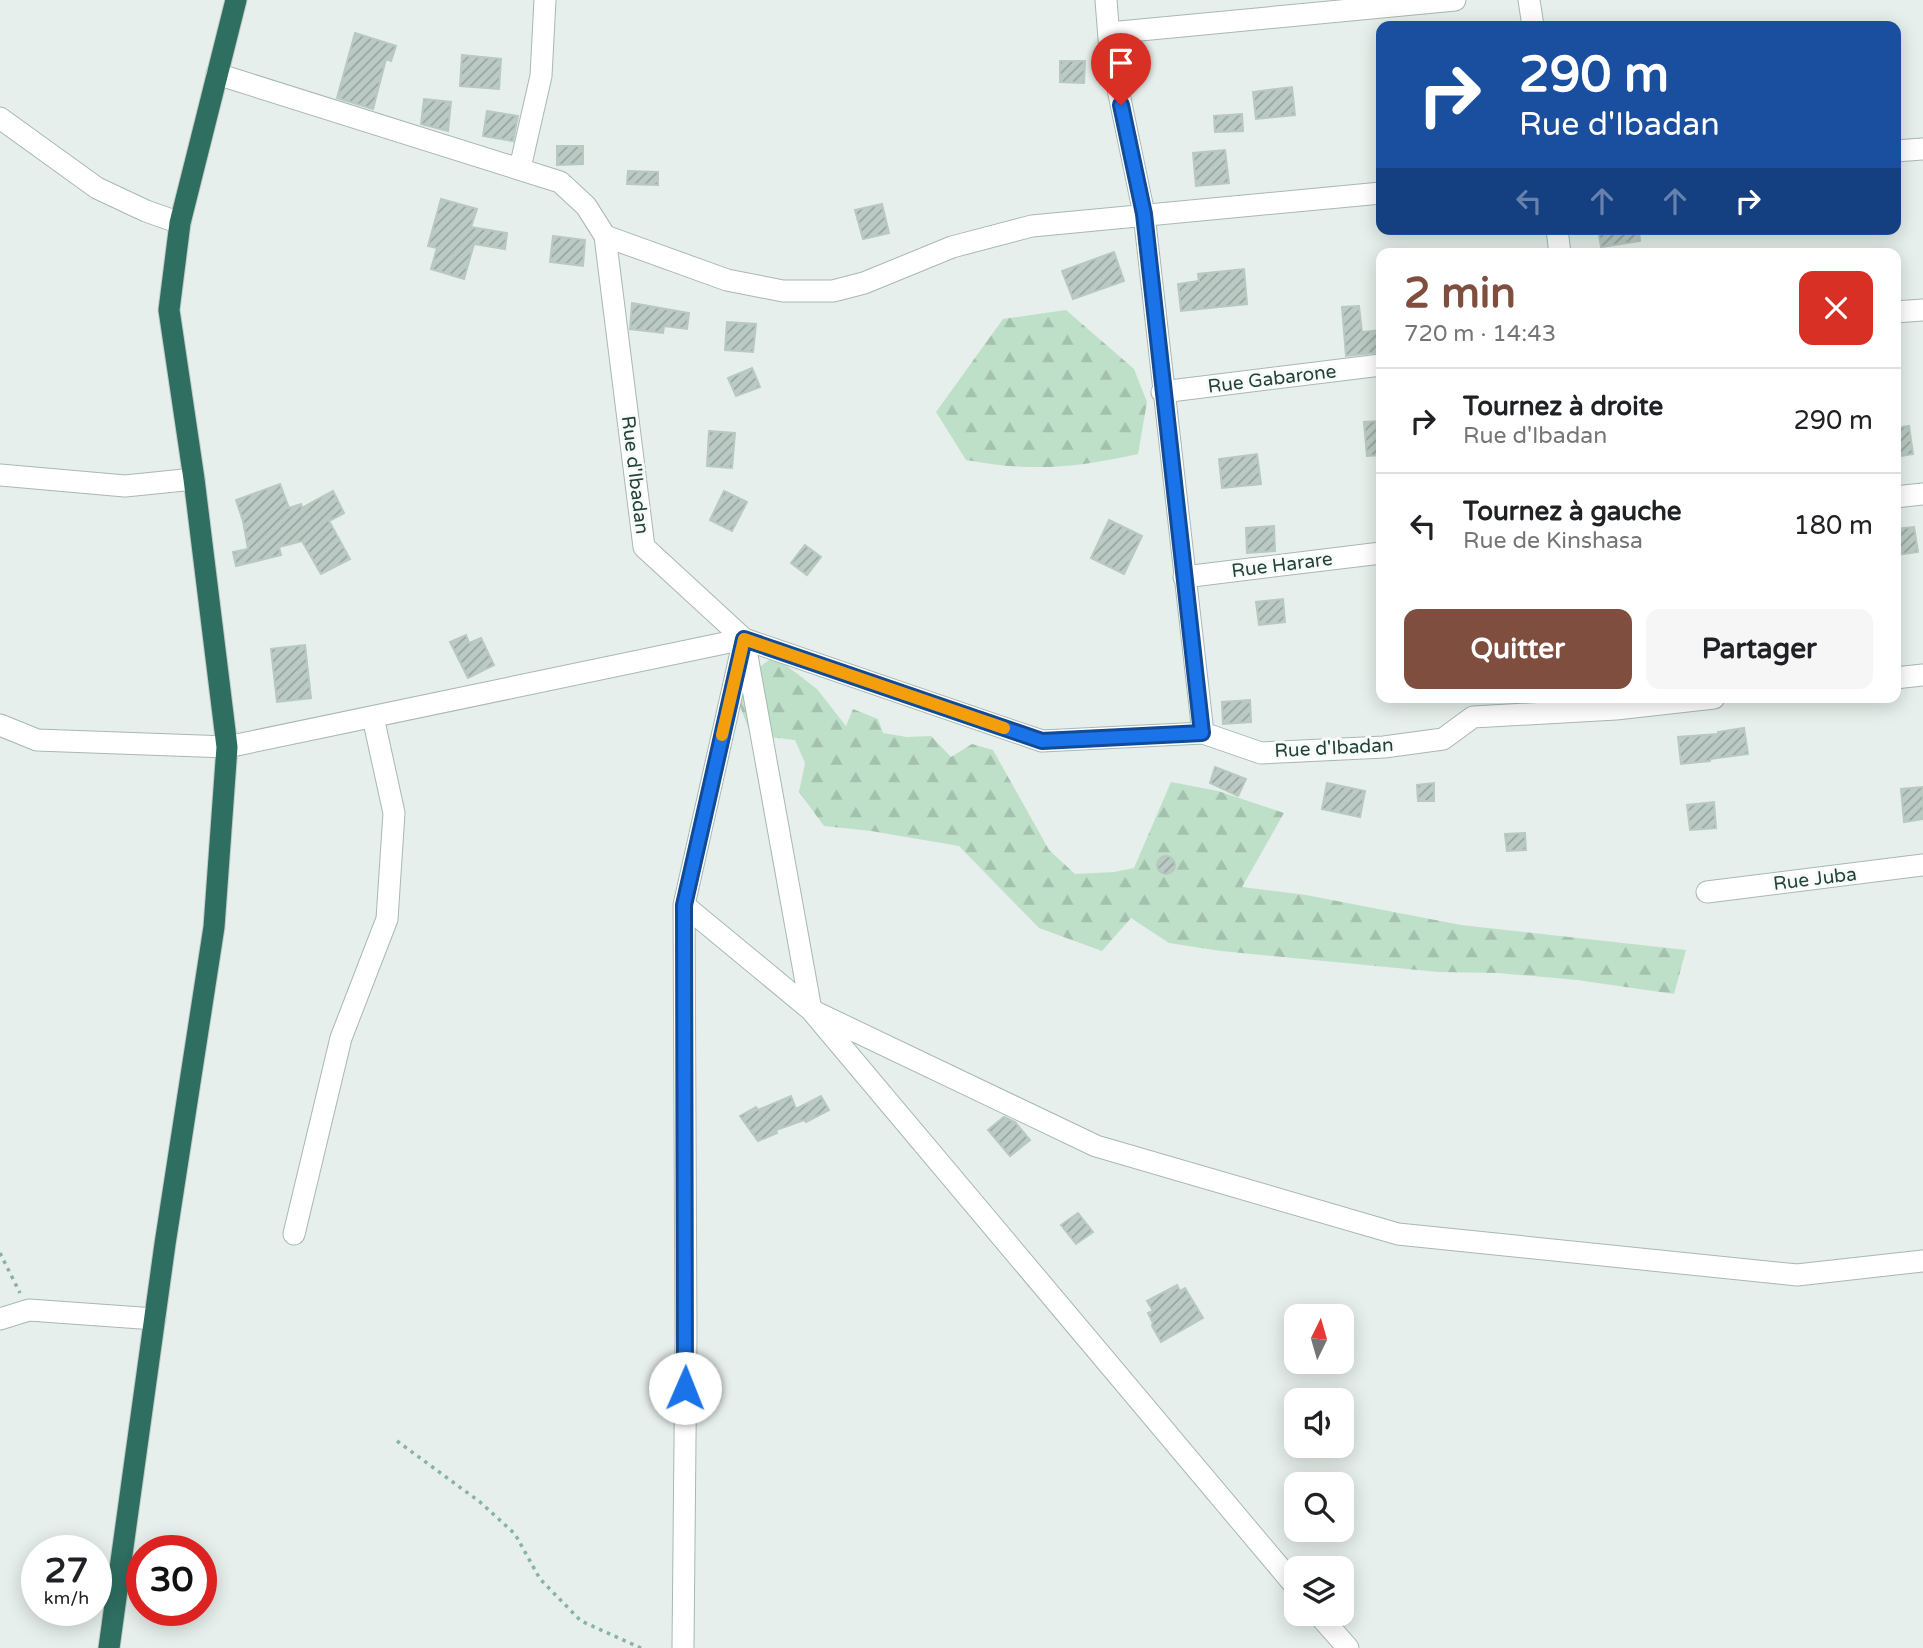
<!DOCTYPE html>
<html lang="fr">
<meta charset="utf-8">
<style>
:root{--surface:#fff;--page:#f6f6f6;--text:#202124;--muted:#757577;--line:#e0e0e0;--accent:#7f4e3f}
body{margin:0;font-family:"Varela Round",sans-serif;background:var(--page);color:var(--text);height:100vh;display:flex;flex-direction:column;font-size:26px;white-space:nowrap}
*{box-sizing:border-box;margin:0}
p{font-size:23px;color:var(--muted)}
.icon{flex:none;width:38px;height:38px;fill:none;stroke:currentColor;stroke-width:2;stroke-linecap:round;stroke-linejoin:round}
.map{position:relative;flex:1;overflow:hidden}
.panel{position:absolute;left:1376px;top:248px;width:525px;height:455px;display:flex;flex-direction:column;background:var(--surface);border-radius:14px;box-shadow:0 4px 18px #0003}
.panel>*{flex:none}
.banner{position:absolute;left:1376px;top:21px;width:525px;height:214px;border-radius:14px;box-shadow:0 4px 18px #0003;background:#1a4fa0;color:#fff;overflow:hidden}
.needle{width:46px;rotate:5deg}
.controls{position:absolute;left:1284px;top:1304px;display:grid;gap:14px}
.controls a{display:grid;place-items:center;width:70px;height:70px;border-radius:14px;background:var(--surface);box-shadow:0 4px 18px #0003;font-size:35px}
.speed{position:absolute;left:21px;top:1535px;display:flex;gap:14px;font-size:35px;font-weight:700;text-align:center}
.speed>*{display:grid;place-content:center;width:91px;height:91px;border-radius:50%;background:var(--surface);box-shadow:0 4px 18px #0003;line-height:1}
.speed small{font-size:18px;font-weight:400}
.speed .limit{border:10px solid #d22;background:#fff;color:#111}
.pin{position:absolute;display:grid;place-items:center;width:60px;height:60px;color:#fff;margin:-72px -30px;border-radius:50% 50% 50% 0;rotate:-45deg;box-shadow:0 0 7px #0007}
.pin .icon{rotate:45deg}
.me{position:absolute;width:77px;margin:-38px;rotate:1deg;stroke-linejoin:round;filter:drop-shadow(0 0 5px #0008)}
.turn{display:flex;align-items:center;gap:24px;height:147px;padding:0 28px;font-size:32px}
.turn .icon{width:91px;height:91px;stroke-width:2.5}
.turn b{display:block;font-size:49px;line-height:60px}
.lanes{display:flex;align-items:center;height:66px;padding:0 28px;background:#0003;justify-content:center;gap:35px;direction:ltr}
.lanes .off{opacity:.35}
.round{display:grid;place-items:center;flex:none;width:74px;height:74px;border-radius:14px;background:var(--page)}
.head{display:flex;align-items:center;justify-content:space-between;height:119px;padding:0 28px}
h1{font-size:42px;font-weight:700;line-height:52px;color:var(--accent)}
.cta{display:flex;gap:14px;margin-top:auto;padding:14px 28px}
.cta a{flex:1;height:80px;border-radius:14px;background:var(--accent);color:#fff;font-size:28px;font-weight:700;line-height:80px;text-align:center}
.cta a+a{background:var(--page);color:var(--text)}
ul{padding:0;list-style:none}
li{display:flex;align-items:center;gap:21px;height:105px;padding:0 28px;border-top:2px solid var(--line)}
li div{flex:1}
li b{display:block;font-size:26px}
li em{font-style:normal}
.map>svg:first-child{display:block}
</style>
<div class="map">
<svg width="1923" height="1648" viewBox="0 0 1923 1648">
<defs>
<pattern id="forest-firs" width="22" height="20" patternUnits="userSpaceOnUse" patternTransform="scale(1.75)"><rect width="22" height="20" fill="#bfe0c8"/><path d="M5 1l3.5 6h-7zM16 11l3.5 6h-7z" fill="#a4c1ad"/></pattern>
<pattern id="building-hatch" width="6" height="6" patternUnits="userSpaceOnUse" patternTransform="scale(1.75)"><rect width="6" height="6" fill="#bbcac4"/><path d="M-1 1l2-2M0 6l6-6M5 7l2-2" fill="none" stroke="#98a6a0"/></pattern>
</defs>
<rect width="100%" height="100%" fill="#e6efeb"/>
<!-- forest -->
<path fill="url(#forest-firs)" d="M1066,310L1134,369L1147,402L1138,454C1075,468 1030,472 966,460L936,412L1003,319Z
M774,656L817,689L846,726L853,709L878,719L883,733L907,737L931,736L951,757L972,744L993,750L1049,850L1075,874L1114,872L1134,868L1171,782L1218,791L1284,813L1242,887L1306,895L1461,925L1686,950L1674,994L1577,980L1498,973L1438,972L1221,951L1169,943L1131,918L1102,951L1039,928L959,846L871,831L824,826L799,792L805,763L795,740L751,735L733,688Z"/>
<!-- building -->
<path fill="url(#building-hatch)" stroke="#b8c9c2" stroke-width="2" d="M355,33L396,46L391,61L386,59L373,109L337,98Z
M462,55L501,59L499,89L460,86Z
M1060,61H1085L1084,83L1060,82Z
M1292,87L1295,115L1256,119L1253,92Z
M424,99L451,102L448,131L421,124Z
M487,111L518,116L513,141L483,136Z
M1242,114L1243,131L1215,132L1214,116Z
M557,146H583V164L557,165Z
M1225,150L1229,183L1196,186L1193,153Z
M628,171L658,172V185L627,184Z
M441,199L477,209L471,227L507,233L505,249L474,244L464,279L431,269L437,248L428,246Z
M882,204L889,233L863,239L855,210Z
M1598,229H1639L1640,241L1601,247Z
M553,236L585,240L583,266L550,262Z
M1114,252L1124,281L1073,299L1062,271Z
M1244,269L1247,304L1181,311L1178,284L1199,281L1198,274Z
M632,303L689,313L687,329L664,326L663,333L630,329Z
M1359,306L1362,332L1381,330V352L1346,356L1342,307Z
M727,322L756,324L753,352L725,350Z
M752,368L760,387L736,396L728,378Z
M1381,421V455L1367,456L1364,422Z
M1909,426L1913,454L1895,457V428Z
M709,431L735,433L732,468L707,466Z
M1257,454L1261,484L1222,488L1219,459Z
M280,484L289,508L301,504L302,508L333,491L344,513L329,521L350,559L321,574L302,541L279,547L281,555L236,566L233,552L248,549L243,521L236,500Z
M724,491L747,502L732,531L710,520Z
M1109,520L1142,536L1124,574L1091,558Z
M1274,526L1275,551L1247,553L1246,528Z
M1914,527L1918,552L1895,555V529Z
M805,545L821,557L807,575L791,563Z
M1283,599L1285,622L1259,625L1256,602Z
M466,635L469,643L481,638L494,665L468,678L450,642Z
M305,645L311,698L277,702L271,649Z
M1250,700L1251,722L1223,724L1222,702Z
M1744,728L1748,754L1710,759V761L1681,764L1678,737L1718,734V732Z
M1215,767L1246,779L1238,796L1210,783Z
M1327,783L1365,791L1360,817L1322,809Z
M1434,783V801H1418L1417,785Z
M1923,787V819L1904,822L1901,789Z
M1714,802L1716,828L1690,830L1687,805Z
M1525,833L1526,850L1507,851L1505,834Z
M1157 865a9 9 0 1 1 18 0a9 9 0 1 1-18 0Z
M791,1096L796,1109L821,1096L829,1110L806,1122L804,1120L776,1130L777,1133L758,1141L740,1116L756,1107L758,1110Z
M1004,1117L1015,1122L1030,1140L1010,1156L988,1130Z
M1078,1213L1093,1232L1076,1244L1061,1225Z
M1177,1285L1180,1291L1185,1288L1203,1318L1161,1342L1152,1326L1153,1323L1148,1313L1153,1311L1147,1301Z"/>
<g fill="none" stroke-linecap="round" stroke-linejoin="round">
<!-- minor casing -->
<g stroke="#a8b8b2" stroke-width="23">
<path id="minor" d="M1106,0L1110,51L1144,214L1203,733
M1529,0L1533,26
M1109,33L1455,0
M217,74L560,182L586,206L605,236L727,280L783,291H833L864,283L952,247L1032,226L1381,193
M0,118L97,188L146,211L180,223
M1895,151L1923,149
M520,168L541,76L545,0
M1557,229L1560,254
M605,236L644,547L744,639L1042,741L1203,733L1261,753L1384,747L1443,739L1473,717L1616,709L1714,698
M1895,312L1923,310
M1162,392L1381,365
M0,475L125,486L194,479
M1895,497L1923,494
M1184,577L1381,553
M744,639L811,1010L1096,1146L1398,1234L1797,1275L1923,1261
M1895,678L1923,675
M0,725L37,740L227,747L744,639
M1707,892L1923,865
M684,905L811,1010L1297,1588
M294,1234L341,1038L387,919L394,813L373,717
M0,1319L29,1310L155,1319
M1318,1614L1348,1648
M683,1648L686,1336L684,905L742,648"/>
</g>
<!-- highway casing -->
<g stroke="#c2cac8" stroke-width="23">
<path id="highway" d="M109,1648L165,1244L214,927L227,747L194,479L169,310L180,223L236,0"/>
</g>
<!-- path -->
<path stroke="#86b3a5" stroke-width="3.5" stroke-dasharray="3.5 5" stroke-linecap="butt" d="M0,1253L20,1293
M397,1441L480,1502L515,1534L540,1579L581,1621L641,1648"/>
<!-- minor -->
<use href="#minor" stroke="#fff" stroke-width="21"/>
<!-- highway -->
<use href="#highway" stroke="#2f6f62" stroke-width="21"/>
</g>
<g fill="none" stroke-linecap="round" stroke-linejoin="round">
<!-- route casing -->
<g stroke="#114b97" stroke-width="18">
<path id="route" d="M685,1388L684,905L744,639L1042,741L1202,733L1144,214L1121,105"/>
</g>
<!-- route -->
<use href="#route" stroke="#1a73e8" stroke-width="12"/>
<!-- slow -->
<path stroke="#f59e0b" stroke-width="12" d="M722,735L744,639L1004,728"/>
</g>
<g text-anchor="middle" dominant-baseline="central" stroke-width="6" stroke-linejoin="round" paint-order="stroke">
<!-- street labels -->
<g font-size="19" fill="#24423a" stroke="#f7fbf9">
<text transform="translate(1272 379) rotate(-7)">Rue Gabarone</text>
<text transform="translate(635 475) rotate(83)">Rue d'Ibadan</text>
<text transform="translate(1282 565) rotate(-7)">Rue Harare</text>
<text transform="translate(1334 748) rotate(-3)">Rue d'Ibadan</text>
<text transform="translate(1815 879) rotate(-7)">Rue Juba</text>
</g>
</g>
</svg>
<div class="controls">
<a><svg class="needle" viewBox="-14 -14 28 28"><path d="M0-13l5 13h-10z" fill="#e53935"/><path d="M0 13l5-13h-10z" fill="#757577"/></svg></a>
<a><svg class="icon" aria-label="sound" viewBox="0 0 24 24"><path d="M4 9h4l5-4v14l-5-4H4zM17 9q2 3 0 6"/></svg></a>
<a><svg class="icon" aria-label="search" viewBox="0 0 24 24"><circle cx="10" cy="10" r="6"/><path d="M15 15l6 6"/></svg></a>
<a><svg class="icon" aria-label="layers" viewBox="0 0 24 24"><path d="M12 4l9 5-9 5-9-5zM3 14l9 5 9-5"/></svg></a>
</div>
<div class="speed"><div>27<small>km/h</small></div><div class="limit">30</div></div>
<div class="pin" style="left:1121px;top:105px;background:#d93025"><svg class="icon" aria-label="arrive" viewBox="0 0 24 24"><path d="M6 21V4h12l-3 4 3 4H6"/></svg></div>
<svg class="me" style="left:685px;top:1388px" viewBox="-20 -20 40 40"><circle r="19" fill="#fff"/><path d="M0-13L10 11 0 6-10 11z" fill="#1a73e8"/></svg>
<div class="banner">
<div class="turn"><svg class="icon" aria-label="right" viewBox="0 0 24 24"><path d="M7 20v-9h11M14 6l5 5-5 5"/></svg><div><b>290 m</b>Rue d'Ibadan</div></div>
<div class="lanes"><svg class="icon off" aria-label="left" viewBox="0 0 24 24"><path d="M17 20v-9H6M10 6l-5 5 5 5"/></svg><svg class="icon off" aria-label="ahead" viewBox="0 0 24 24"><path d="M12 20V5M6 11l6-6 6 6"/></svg><svg class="icon off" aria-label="ahead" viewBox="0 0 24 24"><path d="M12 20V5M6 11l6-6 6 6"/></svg><svg class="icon" aria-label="right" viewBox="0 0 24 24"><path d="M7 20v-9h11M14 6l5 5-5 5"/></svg></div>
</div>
<section class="panel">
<div class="head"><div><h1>2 min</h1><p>720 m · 14:43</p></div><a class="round" style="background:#d93025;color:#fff"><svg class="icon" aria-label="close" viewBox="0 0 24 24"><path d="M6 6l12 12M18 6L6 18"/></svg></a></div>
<ul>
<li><svg class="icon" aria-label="right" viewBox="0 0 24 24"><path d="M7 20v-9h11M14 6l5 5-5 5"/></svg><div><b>Tournez à droite</b><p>Rue d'Ibadan</p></div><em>290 m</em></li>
<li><svg class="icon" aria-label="left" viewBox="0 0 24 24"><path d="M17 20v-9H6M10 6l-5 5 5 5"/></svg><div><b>Tournez à gauche</b><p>Rue de Kinshasa</p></div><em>180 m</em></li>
</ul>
<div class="cta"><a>Quitter</a><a>Partager</a></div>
</section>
</div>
